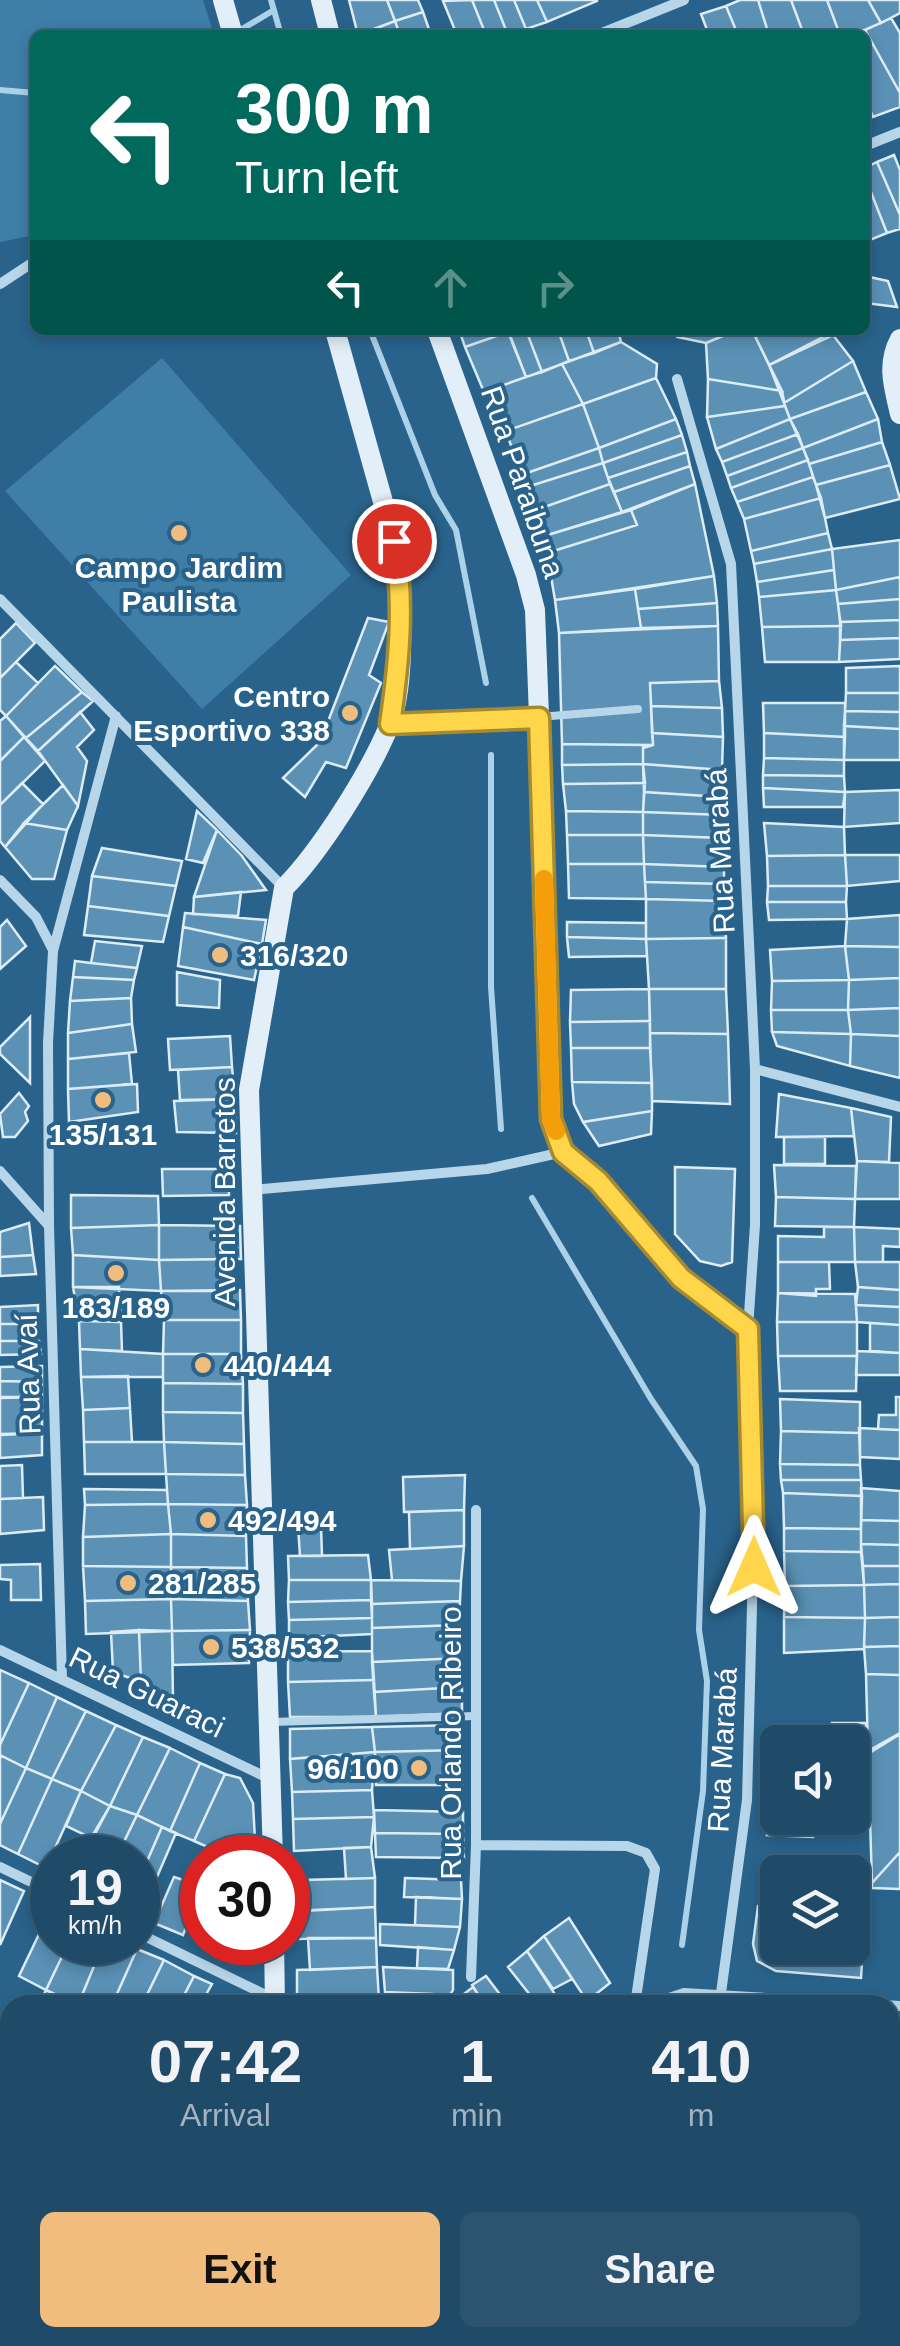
<!DOCTYPE html>
<meta charset="utf-8">
<style>
:root{--surface:#1f4a68;--page:#2c5471;--text:#f1f3f6;--muted:#a1b3c0;--line:#3c627c;--accent:#f1bd7e}
body{margin:0;font-family:Helvetica,sans-serif;background:var(--page);color:var(--text);height:100vh;display:flex;flex-direction:column;font-size:38px;white-space:nowrap}
*{box-sizing:border-box;margin:0}
p{font-size:32px;color:var(--muted)}
.icon{flex:none;width:55px;height:55px;fill:none;stroke:currentColor;stroke-width:2;stroke-linecap:round;stroke-linejoin:round}
.map{position:relative;flex:1;overflow:hidden}
.side{position:absolute;left:0px;top:1995px;width:900px;height:352px;display:flex;flex-direction:column;background:var(--surface);border-radius:30px 30px 0 0;box-shadow:0 5px 15px #0003,0 0 0 2px var(--line)}
.side>*{flex:none}
.hud{position:absolute;left:30px;top:30px;width:840px;height:305px;border-radius:15px;box-shadow:0 5px 15px #0003,0 0 0 2px var(--line);background:#00695c;color:#fff;overflow:hidden}
.controls{position:absolute;left:760px;top:1725px;display:grid;gap:20px}
.controls a{display:grid;place-items:center;width:110px;height:110px;border-radius:15px;background:var(--surface);box-shadow:0 5px 15px #0003,0 0 0 2px var(--line);font-size:50px}
.speed{position:absolute;left:30px;top:1835px;display:flex;gap:20px;font-size:50px;font-weight:700;text-align:center}
.speed>*{display:grid;place-content:center;width:130px;height:130px;border-radius:50%;background:var(--surface);box-shadow:0 5px 15px #0003,0 0 0 2px var(--line);line-height:1}
.speed small{font-size:25px;font-weight:400}
.speed .limit{border:15px solid #d22;background:#fff;color:#111}
.pin{position:absolute;display:grid;place-items:center;width:85px;height:85px;color:#fff;margin:-42px;border:5px solid #fff;border-radius:50%;box-shadow:0 2px 10px #0007}
.me{position:absolute;width:110px;margin:-55px;rotate:0deg;stroke-linejoin:round;filter:drop-shadow(0 0 8px #0008)}
.turn{display:flex;align-items:center;gap:35px;height:210px;padding:0 40px;font-size:45px}
.turn .icon{width:130px;height:130px;stroke-width:2.5}
.turn b{display:block;font-size:70px;line-height:85px}
.lanes{display:flex;align-items:center;height:95px;padding:0 40px;background:#0003;justify-content:center;gap:50px;direction:ltr}
.lanes .off{opacity:.35}
.eta{display:flex;justify-content:space-evenly;align-items:center;height:170px;text-align:center}
.eta b{font-size:60px;font-weight:800;line-height:70px}
.primary-button{display:flex;gap:20px;margin-top:auto;padding:20px 40px}
.primary-button a{flex:1;height:115px;border-radius:15px;background:var(--accent);color:#111;font-size:40px;font-weight:800;line-height:115px;text-align:center}
.primary-button a+a{background:var(--page);color:var(--text)}
.map>svg:first-child{display:block}
</style>
<div class="map">
<svg width="900" height="2346" viewBox="0 0 900 2346">
<rect width="100%" height="100%" fill="#29638b"/>
<!-- green -->
<path fill="#3e7ea7" d="M0,0H203L214,35H35V235L0,242Z
M162,358L351,575L202,709L5,491Z"/>
<g fill="none" stroke-linecap="round" stroke-linejoin="round">
<!-- stream -->
<path stroke="#acd2ea" stroke-width="6" d="M271,0L281,35
M237,32L274,10
M0,90L35,93
M370,330L435,495L456,530L486,683
M491,755V987L501,1129
M532,1198L651,1399L696,1466L703,1509L699,1630L707,1681L703,1791L682,1945"/>
</g>
<!-- building -->
<path fill="#5a91b5" stroke="#dcedf7" stroke-width="2.5" d="M349,0H387L395,21L358,35Z
M387,0H418L423,12L395,21Z
M472,0L486,35H457L443,1Z
M472,0H494L508,35H486Z
M494,0H514L526,29L508,35Z
M514,0H537L547,22L526,29Z
M537,0H597V1L547,22Z
M740,0H758L769,35H738L726,6Z
M758,0H791L804,35H769Z
M791,0H827L840,35H804Z
M827,0H868L881,23L853,35H840Z
M868,0H900V13L881,23Z
M726,6L738,35H709L701,14Z
M423,12L431,35H400L395,21Z
M891,18L900,33V93L865,30Z
M395,21L400,35H359Z
M865,30L900,93V107L873,117L865,98V35H853Z
M894,155L900,170V215L877,162Z
M877,162L900,215V229L887,233L865,177V168Z
M865,177L887,233L865,242Z
M865,276L888,281L897,307L865,303Z
M459,330H507L508,332L465,347Z
M508,330H526L542,372L526,377Z
M526,330H558L569,361L542,372Z
M558,330H586L594,353L569,361Z
M586,330H618L621,342L594,353Z
M673,330H737L706,343L677,337Z
M737,330H752L782,391L708,379L706,343Z
M752,330H836L769,365Z
M508,332L526,377L484,392L465,347Z
M833,335L853,361L784,403L769,365Z
M621,342L657,364L656,378L583,404L562,364Z
M853,361L866,392L790,419L784,403Z
M562,364L583,404L506,431L490,390Z
M656,378L676,419L599,448L583,404Z
M708,379L782,391L785,406L707,417Z
M866,392L878,419L803,448L790,419Z
M583,404L599,448L521,475L506,431Z
M785,406L790,419L716,449L707,417Z
M676,419L682,435L603,463L599,448Z
M790,419L798,434L722,462L716,449Z
M878,419L882,442L809,464L803,448Z
M798,434L803,448L727,476L722,462Z
M682,435L687,452L608,478L603,463Z
M882,442L890,465L816,485L809,464Z
M599,448L603,463L527,487L521,475Z
M803,448L808,460L731,488L727,476Z
M687,452L690,466L614,492L608,478Z
M808,460L813,477L737,502L731,488Z
M603,463L610,484L533,511L527,487Z
M890,465L900,499L825,518L816,485Z
M690,466L695,484L622,512L614,492Z
M813,477L821,498L744,519L737,502Z
M610,484L622,512L541,537L533,511Z
M695,484L714,576L555,600L547,553L637,525L631,510Z
M821,498L828,533L751,551L744,519Z
M631,510L637,525L547,553L541,537Z
M828,533L832,549L754,564L751,551Z
M900,540V577L836,590L832,549Z
M832,549L834,570L757,582L754,564Z
M834,570L836,590L759,597L757,582Z
M714,576L717,603L638,609L635,589Z
M900,577V599L838,604L836,590Z
M635,589L641,628L559,633L555,600Z
M836,590L841,626L762,627L759,597Z
M900,599V620L840,622L838,604Z
M717,603L718,626L641,628L638,609Z
M368,618L389,622L369,675L381,683L346,768L326,762L305,797L283,778L320,742Z
M900,620V638L840,640V622Z
M16,623L35,643L0,678V639Z
M718,626L719,681L650,683L653,745L562,744L559,633Z
M841,626L839,662H765L762,627Z
M900,638V659L839,662L840,640Z
M16,662L38,683L6,716L0,710V678Z
M55,666L82,692L26,738L6,716Z
M900,666V693H846V668Z
M719,681L722,708L651,706L650,683Z
M82,692L93,701L38,751L26,738Z
M846,693H900V712L845,711Z
M763,703H845V737L764,733Z
M651,706L722,708L723,737L652,733Z
M845,711L900,712V729L844,726Z
M80,712L94,730L77,747L87,761L78,806L38,751Z
M6,716L24,737L0,761V721Z
M844,726L900,729V760H844Z
M652,733L723,737L722,770L643,764V748L653,745Z
M764,733L845,737L844,760L764,758Z
M24,737L45,761L0,805V761Z
M562,744L643,745V764L562,765Z
M764,758L844,760V776L763,775Z
M643,764L645,783L563,784L562,765Z
M643,764L722,770V797L644,792Z
M763,775L844,776L845,792L763,788Z
M22,783L43,804L5,847L0,841V805Z
M645,783L643,812L566,811L563,784Z
M63,785L78,806L67,830L24,823Z
M763,788L845,792L843,807H764Z
M900,790V823L844,827L845,792Z
M644,792L722,797L723,815L643,812Z
M197,811L217,830L203,863L186,859Z
M566,811L643,812V835H567Z
M643,812L723,815L722,838L643,835Z
M24,823L67,830L54,879H32L5,847Z
M764,823L844,827L845,855L767,856Z
M217,830L242,856L266,890L194,897Z
M567,835H643L644,864H568Z
M643,835L722,838L724,867L644,864Z
M102,848L182,861L176,886L92,876Z
M845,855L847,886H768L767,856Z
M845,855H900V881L847,886Z
M568,864H644L646,899L569,898Z
M644,864L724,867V884L645,882Z
M92,876L176,886L169,916L88,906Z
M645,882L724,884V901L646,899Z
M768,886H847L846,902H767Z
M241,892L238,916L193,914L194,897Z
M646,899L724,901L726,938L646,939Z
M767,902H846L847,919L769,920Z
M88,906L169,916L163,942L84,935Z
M185,913L266,920L262,944L183,927Z
M900,915V947L845,946L847,919Z
M7,920L26,946L0,969V927Z
M567,922L646,923V939L567,937Z
M183,927L262,944L254,980L178,966Z
M567,937L646,939L647,956L569,957Z
M726,938V989H649L646,939Z
M95,941L142,946L137,968L91,963Z
M845,946L849,980L772,981L770,950Z
M845,946L900,947V978L849,980Z
M75,961L91,963L137,968L134,980L73,977Z
M177,972L220,980L219,1008L177,1005Z
M73,977L134,980L131,998L70,1001Z
M900,978V1008L848,1010L849,980Z
M849,980L848,1010H771L772,981Z
M649,989L650,1021L570,1022L571,990Z
M649,989H726L728,1034L650,1033Z
M131,998L132,1024L68,1033L70,1001Z
M900,1008V1036L851,1034L848,1010Z
M771,1010H848L851,1034L772,1032Z
M30,1017V1083L0,1054V1047Z
M650,1021V1048H571L570,1022Z
M132,1024L136,1052L68,1059V1033Z
M772,1032L851,1034L850,1066L777,1046Z
M650,1033L728,1034L730,1104L652,1101Z
M851,1034L900,1036V1078L850,1066Z
M230,1036L232,1067L170,1070L168,1039Z
M571,1048H650L652,1083L572,1082Z
M129,1053L132,1084L68,1089V1059Z
M232,1067L235,1099L180,1100L178,1070Z
M572,1082L652,1083V1111L583,1122L574,1104Z
M137,1084L138,1112L69,1122L68,1089Z
M19,1093L29,1106L25,1112L28,1121L15,1137H3L0,1114Z
M779,1094L851,1108L854,1136L776,1137Z
M235,1099L236,1133L177,1132L174,1101Z
M851,1108L891,1117L889,1162L857,1161Z
M652,1111L651,1134L599,1146L583,1122Z
M784,1137H825V1164H784Z
M857,1161L900,1163V1199H855Z
M774,1165L856,1166L855,1199L776,1197Z
M675,1167L735,1169L732,1262L721,1266L700,1261L675,1234Z
M162,1169H228L229,1195L163,1196Z
M71,1195L158,1196L159,1225L71,1228Z
M776,1197L855,1199L854,1227L775,1226Z
M29,1223L33,1255L0,1257V1232Z
M159,1225L240,1226L241,1259L159,1260Z
M159,1225V1260L73,1255L71,1228Z
M824,1227H854L855,1262H778V1236L824,1237Z
M854,1227L900,1229V1247L883,1246V1262H855Z
M33,1255L36,1274L0,1276V1257Z
M73,1255L159,1260L161,1291L73,1287Z
M227,1259L228,1291H161L159,1260Z
M778,1262H829L830,1289H816V1296L778,1293Z
M855,1262H900V1290L858,1287Z
M73,1287H119L121,1322L79,1321Z
M858,1287L900,1290V1307L856,1305Z
M240,1290L241,1320H164L161,1291Z
M778,1293L855,1294L857,1322H777Z
M38,1305V1324H0V1307Z
M856,1305L900,1307V1325L857,1322Z
M164,1320H241V1354H163Z
M79,1321L121,1322L122,1351L80,1349Z
M777,1322H857V1356H778Z
M870,1323L900,1325V1353L870,1351Z
M0,1324H34L35,1341H0Z
M0,1341H39L41,1354L0,1355Z
M80,1349L163,1354V1377H81Z
M857,1351L900,1353V1375H856Z
M163,1354H241L243,1384L163,1383Z
M778,1356H857L856,1391H780Z
M42,1366V1382L0,1381V1367Z
M128,1376L130,1408L83,1410L81,1377Z
M0,1381L42,1382V1397H0Z
M163,1383L243,1384V1413L163,1412Z
M42,1397V1433L0,1434V1398Z
M896,1397H900V1430L878,1429L879,1415H896Z
M780,1399L860,1402V1433L781,1431Z
M130,1408L132,1442H84L83,1410Z
M163,1412L243,1413L244,1444L164,1442Z
M859,1428L900,1430V1459L860,1457Z
M781,1431L860,1433V1465L780,1464Z
M42,1433V1455L0,1458V1435Z
M84,1442H164L166,1474H85Z
M164,1442L244,1444L245,1475L166,1474Z
M780,1464L860,1465L861,1480H781Z
M22,1465L23,1498L0,1499V1466Z
M166,1474L245,1475L247,1505L168,1504Z
M465,1475L464,1510L404,1512L403,1477Z
M781,1480H861L862,1496L783,1493Z
M861,1488L900,1491V1521L861,1520Z
M84,1489L167,1490L168,1504L85,1505Z
M783,1493L862,1496L861,1529L784,1528Z
M43,1497L44,1530L0,1534V1499Z
M168,1504L247,1505L246,1536L171,1534Z
M168,1504L171,1534L83,1537L85,1505Z
M464,1510V1546L410,1549L409,1512Z
M861,1520L900,1521V1545L861,1544Z
M298,1526H321L322,1556H300Z
M784,1528L861,1529V1552L784,1551Z
M171,1534L246,1536L247,1568L171,1567Z
M171,1534V1567L83,1566V1537Z
M861,1544L900,1545V1566H863Z
M464,1546L461,1581L392,1580L389,1550Z
M784,1551L861,1552L864,1585L785,1586Z
M368,1555L371,1580H289L288,1556Z
M40,1564L41,1600H11V1580L0,1579V1565Z
M83,1566L171,1567V1599L85,1601Z
M863,1566H900V1584L864,1585Z
M171,1567L247,1568L248,1601L171,1599Z
M289,1580H371V1600L288,1602Z
M371,1580L461,1581L460,1601L372,1604Z
M900,1584V1617L865,1618L864,1585Z
M864,1585L865,1618L784,1617L785,1586Z
M171,1599L248,1601L250,1630L172,1631Z
M171,1599L172,1631L86,1634L85,1601Z
M371,1600L372,1618L289,1620L288,1602Z
M460,1601L459,1625L372,1628V1604Z
M784,1617L865,1618L864,1649L784,1653Z
M900,1617V1646L864,1647L865,1618Z
M372,1618V1634L289,1638V1620Z
M459,1625L461,1658L372,1662V1628Z
M139,1630L172,1631L173,1701L141,1682Z
M139,1630L141,1682L113,1672L111,1632Z
M250,1630L249,1663L173,1665L172,1631Z
M900,1646V1675L866,1674L864,1647Z
M372,1651L374,1680L288,1682V1652Z
M461,1658L462,1687L374,1692L372,1662Z
M0,1670L29,1683L0,1745Z
M866,1674L900,1675V1733L868,1751Z
M374,1680L376,1717H290L288,1682Z
M29,1683L57,1697L26,1768L0,1755V1745Z
M462,1687V1713L376,1717L374,1692Z
M57,1697L86,1711L52,1779L26,1768Z
M86,1711L116,1725L81,1791L52,1779Z
M832,1723H866V1753H852V1742H832Z
M116,1725L143,1737L110,1806L81,1791Z
M460,1725L461,1750L375,1752L372,1727Z
M372,1727L375,1752L290,1759V1729Z
M900,1734V1852L872,1883L868,1754Z
M143,1737L170,1748L137,1815L110,1806Z
M170,1748L200,1763L170,1831L137,1815Z
M461,1750L462,1785H376L375,1752Z
M375,1752L372,1790L292,1792L290,1759Z
M852,1753H866V1786H852Z
M0,1755L26,1768L0,1824Z
M200,1763L225,1774L194,1841L170,1831Z
M26,1768L52,1779L18,1854L0,1845V1824Z
M225,1774L240,1778L253,1803L256,1858H233L194,1841Z
M52,1779L81,1791L46,1868L18,1854Z
M852,1786H866L868,1818H841H852Z
M372,1790L374,1817L293,1819L292,1792Z
M81,1791L110,1806L91,1838L66,1826Z
M110,1806L137,1815L119,1852L102,1844L96,1858H82Z
M374,1810L463,1812V1834L375,1833Z
M137,1815L162,1827L138,1882V1858H116Z
M769,1815L814,1818L813,1837L767,1835Z
M374,1817L371,1847L294,1851L293,1819Z
M162,1827L176,1833L141,1914L138,1882Z
M375,1833L463,1834L464,1858L376,1857Z
M371,1847L375,1878L346,1879L344,1848Z
M900,1852V1889L872,1888V1883Z
M174,1877L202,1886L183,1935L154,1923Z
M375,1878V1907L304,1911L302,1880Z
M405,1878L461,1880L462,1899L404,1897Z
M0,1880L24,1891L0,1945Z
M200,1891L202,1892V1931L187,1925Z
M416,1897L462,1899L460,1927L415,1925Z
M758,1906L778,1908V1948H852V1914L865,1915L861,1978L776,1971L757,1961L753,1944Z
M52,1907V1942H69L46,1990L19,1976Z
M375,1907L376,1938L294,1939L293,1911Z
M569,1918L610,1983L587,2001L544,1936Z
M380,1924L460,1927L454,1950L380,1945Z
M544,1936L572,1979L553,1989L527,1951Z
M308,1938H376L377,1967L310,1970Z
M69,1942H104L78,2005L46,1990Z
M104,1942H123L137,1949L112,2005H78Z
M418,1947L454,1950L448,1969L417,1968Z
M137,1949L164,1960L142,2005H112Z
M527,1951L560,2002L555,2005H538L508,1967Z
M164,1960L194,1976L179,2005H142Z
M377,1967L379,2000L297,2002V1970Z
M383,1967L453,1970V1990L444,2005H433L432,1994L385,1992Z
M194,1976L212,1984L200,2005H179Z
M486,1976L508,2005H485L472,1985Z
M473,1987L485,2005H459L456,2000Z
M46,1990L77,2005H39Z
M8,2106L10,2161L0,2171V2115Z
M272,2338H363L362,2346H271Z
M419,2338H490V2346H418Z
M503,2338H567V2346H503Z
M750,2338H837L836,2346H749Z"/>
<g fill="none" stroke-linecap="round" stroke-linejoin="round">
<!-- lane -->
<path stroke="#b8d6e9" stroke-width="8" d="M539,717L638,709
M271,1722L476,1716"/>
<!-- street -->
<path stroke="#b8d6e9" stroke-width="10" d="M597,35L684,0
M865,146L900,132
M0,284L35,261
M677,379L731,564L755,1069V1225L748,1329L753,1567L747,1800L721,1993
M0,599L284,888
M539,717L551,1119L563,1152L598,1181L681,1278L748,1329
M0,880L36,917L53,950
M755,1069L900,1107
M0,1171L49,1226
M252,1190L487,1169L563,1152
M0,1650L270,1779
M62,1679L49,1226L48,1043L53,951L116,716
M476,1845L627,1846L646,1853L655,1869L635,2005
M0,1867L52,1892
M138,1933L274,1999
M471,1977L476,1845V1510
M648,2005L684,1993L900,2006
M0,2089L10,2096
M609,2346V2338
M892,2346L900,2268"/>
<!-- secondary -->
<path stroke="#e2eff8" stroke-width="20" d="M223,0L233,35
M321,0L330,35
M900,339C886,365 894,387 900,414
M390,724L539,717L535,610L526,575L437,330
M273,1858L249,1090L284,888C320,852 369,774 389,726C407,684 402,586 394,541L335,330
M274,1942L275,2005
M387,2338L389,2346"/>
</g>
<g fill="none" stroke-linecap="round" stroke-linejoin="round">
<!-- route casing -->
<g stroke="#a68a30" stroke-width="25">
<path id="route" d="M394,541C405,602 399,663 390,724L539,718L551,1119L563,1152L598,1181L681,1278L748,1329L754,1567"/>
</g>
<!-- route -->
<use href="#route" stroke="#ffd54a" stroke-width="18"/>
<!-- slow -->
<path stroke="#f59e0b" stroke-width="18" d="M544,879L551,1119L556,1131"/>
</g>
<!-- markers -->
<g fill="#f1bd7e" stroke="#29638b" stroke-width="4">
<circle cx="179" cy="533" r="10"/>
<circle cx="350" cy="713" r="10"/>
<circle cx="220" cy="955" r="10"/>
<circle cx="103" cy="1100" r="10"/>
<circle cx="116" cy="1273" r="10"/>
<circle cx="203" cy="1365" r="10"/>
<circle cx="208" cy="1520" r="10"/>
<circle cx="128" cy="1583" r="10"/>
<circle cx="211" cy="1647" r="10"/>
<circle cx="419" cy="1768" r="10"/>
</g>
<g text-anchor="middle" dominant-baseline="central" stroke-width="8" stroke-linejoin="round" paint-order="stroke">
<!-- street labels -->
<g font-size="30" fill="#fff" stroke="#29638b">
<text transform="translate(523 482) rotate(71)">Rua Paraibuna</text>
<text transform="translate(720 851) rotate(-93)">Rua Marabá</text>
<text transform="translate(224 1192) rotate(-90)">Avenida Barretos</text>
<text transform="translate(28 1374) rotate(-92)">Rua Avaí</text>
<text transform="translate(147 1692) rotate(26)">Rua Guaraci</text>
<text transform="translate(450 1743) rotate(-90)">Rua Orlando Ribeiro</text>
<text transform="translate(722 1750) rotate(-87)">Rua Marabá</text>
</g>
<!-- poi labels -->
<g font-size="30" font-weight="bold" fill="#fff" stroke="#29638b" text-anchor="start">
<text x="179" y="567" text-anchor="middle">Campo Jardim<tspan x="179" dy="34">Paulista</tspan></text>
<text x="330" y="696" text-anchor="end">Centro<tspan x="330" dy="34">Esportivo 338</tspan></text>
<text x="240" y="955">316/320</text>
<text x="103" y="1134" text-anchor="middle">135/131</text>
<text x="116" y="1307" text-anchor="middle">183/189</text>
<text x="223" y="1365">440/444</text>
<text x="228" y="1520">492/494</text>
<text x="148" y="1583">281/285</text>
<text x="231" y="1647">538/532</text>
<text x="399" y="1768" text-anchor="end">96/100</text>
</g>
</g>
</svg>
<div class="controls">
<a><svg class="icon" aria-label="sound" viewBox="0 0 24 24"><path d="M4 9h4l5-4v14l-5-4H4zM17 9q2 3 0 6"/></svg></a>
<a><svg class="icon" aria-label="layers" viewBox="0 0 24 24"><path d="M12 4l9 5-9 5-9-5zM3 14l9 5 9-5"/></svg></a>
</div>
<div class="speed"><div>19<small>km/h</small></div><div class="limit">30</div></div>
<div class="pin" style="left:394px;top:541px;background:#d93025"><svg class="icon" aria-label="arrive" viewBox="0 0 24 24"><path d="M6 21V4h12l-3 4 3 4H6"/></svg></div>
<svg class="me" style="left:754px;top:1567px" viewBox="-20 -20 40 40"><path d="M0-17L14 15 0 8-14 15z" fill="#ffd54a" stroke="#fff" stroke-width="4"/></svg>
<div class="hud">
<div class="turn"><svg class="icon" aria-label="left" viewBox="0 0 24 24"><path d="M17 20v-9H6M10 6l-5 5 5 5"/></svg><div><b>300 m</b>Turn left</div></div>
<div class="lanes"><svg class="icon" aria-label="left" viewBox="0 0 24 24"><path d="M17 20v-9H6M10 6l-5 5 5 5"/></svg><svg class="icon off" aria-label="ahead" viewBox="0 0 24 24"><path d="M12 20V5M6 11l6-6 6 6"/></svg><svg class="icon off" aria-label="right" viewBox="0 0 24 24"><path d="M7 20v-9h11M14 6l5 5-5 5"/></svg></div>
</div>
<section class="side">
<div class="eta">
<div><b>07:42</b><p>Arrival</p></div>
<div><b>1</b><p>min</p></div>
<div><b>410</b><p>m</p></div>
</div>
<div class="primary-button"><a>Exit</a><a>Share</a></div>
</section>
</div>
